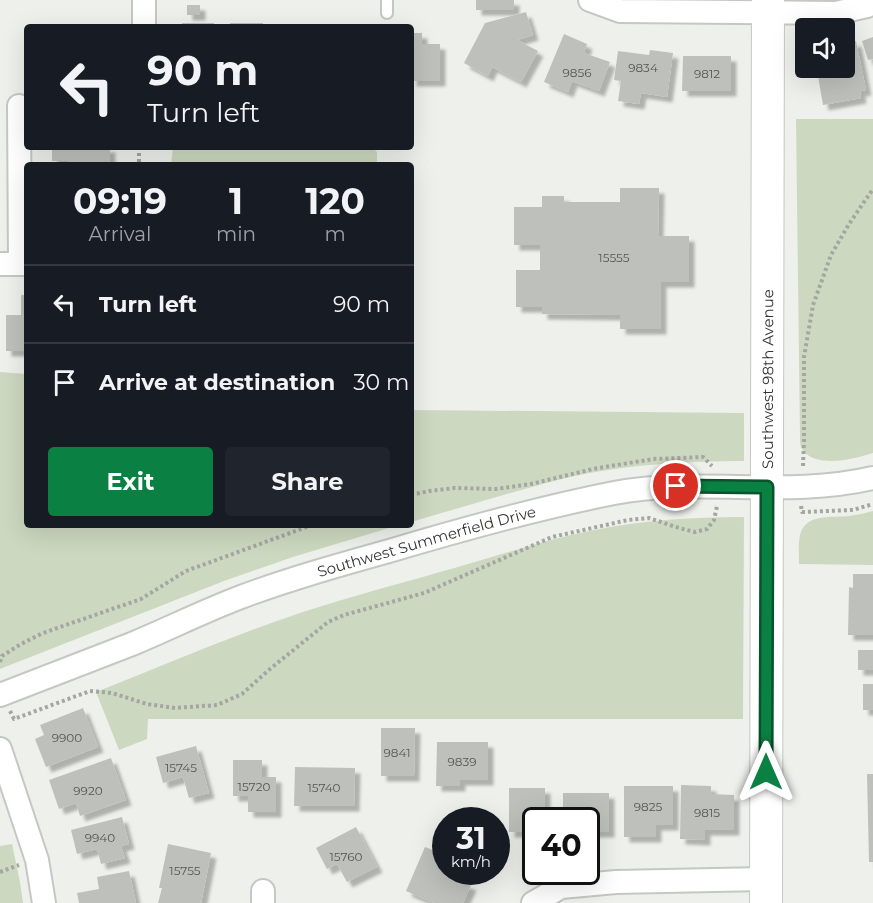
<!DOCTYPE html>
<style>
:root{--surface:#171b24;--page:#20242c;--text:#f1f3f6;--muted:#9ea1a6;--line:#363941;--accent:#0b8043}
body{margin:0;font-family:Montserrat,sans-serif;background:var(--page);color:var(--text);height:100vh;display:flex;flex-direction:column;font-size:22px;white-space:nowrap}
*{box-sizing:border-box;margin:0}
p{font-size:20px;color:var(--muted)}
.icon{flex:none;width:33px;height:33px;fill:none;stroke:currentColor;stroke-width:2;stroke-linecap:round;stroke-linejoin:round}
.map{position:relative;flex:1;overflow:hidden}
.sheet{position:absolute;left:24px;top:162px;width:390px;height:366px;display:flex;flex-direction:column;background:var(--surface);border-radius:6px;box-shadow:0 6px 24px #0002}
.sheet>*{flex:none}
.hud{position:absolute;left:24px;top:24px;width:390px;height:126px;border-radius:6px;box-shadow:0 6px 24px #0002;background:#171b24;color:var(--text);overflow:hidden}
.fabs{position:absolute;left:795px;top:18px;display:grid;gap:12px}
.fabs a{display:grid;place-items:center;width:60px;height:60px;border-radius:6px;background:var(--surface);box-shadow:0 6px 24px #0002;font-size:30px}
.speed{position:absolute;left:432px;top:807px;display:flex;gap:12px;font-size:30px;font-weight:700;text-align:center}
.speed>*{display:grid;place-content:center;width:78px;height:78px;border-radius:50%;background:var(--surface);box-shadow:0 6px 24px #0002;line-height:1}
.speed small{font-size:15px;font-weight:400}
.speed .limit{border:3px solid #111;border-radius:9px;background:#fff;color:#111}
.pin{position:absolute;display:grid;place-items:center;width:51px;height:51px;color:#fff;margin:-26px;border:3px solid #fff;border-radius:50%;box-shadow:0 2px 6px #0007}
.me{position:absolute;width:66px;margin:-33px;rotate:0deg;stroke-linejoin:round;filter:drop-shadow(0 0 4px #0008)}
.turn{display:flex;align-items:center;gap:21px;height:126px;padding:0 24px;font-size:27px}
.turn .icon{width:78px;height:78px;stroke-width:2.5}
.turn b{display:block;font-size:42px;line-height:51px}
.eta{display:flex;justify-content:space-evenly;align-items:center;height:102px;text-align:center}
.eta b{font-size:36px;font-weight:700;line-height:42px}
.action{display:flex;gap:12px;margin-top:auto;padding:12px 24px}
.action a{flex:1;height:69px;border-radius:6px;background:var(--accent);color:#fff;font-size:24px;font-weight:700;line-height:69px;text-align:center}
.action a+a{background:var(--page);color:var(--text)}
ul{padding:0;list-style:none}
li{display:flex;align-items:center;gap:18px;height:78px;padding:0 24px;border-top:2px solid var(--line)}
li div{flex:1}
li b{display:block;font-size:22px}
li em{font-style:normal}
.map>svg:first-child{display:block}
</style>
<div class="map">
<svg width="873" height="903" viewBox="0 0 873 903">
<defs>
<filter id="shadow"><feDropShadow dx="5.5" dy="5.5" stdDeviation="1.5" flood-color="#0004"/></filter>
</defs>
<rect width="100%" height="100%" fill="#eef1eb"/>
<!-- green -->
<path fill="#cdd8c0" d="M796,119H873V453C855,459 812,470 801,447C800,444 800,441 800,438Z
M197,147H372L377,152V165H171L173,148Z
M0,372L27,374V525H399L293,557L224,581L0,669Z
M411,410L744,413V461C689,461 634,464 579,475C523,488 467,506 411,522Z
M873,511V565L799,564C799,555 798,544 800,535C805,513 832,518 849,516C857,515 865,513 873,511Z
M744,517L743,719H148L147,739L119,750L96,692C164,665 231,636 300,613C352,596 405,582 458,567C503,554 548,539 594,530C644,520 693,517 744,517Z
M12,844L20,882L23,903H0V846Z"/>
<!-- building -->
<path fill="#bec1bb" filter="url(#shadow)" d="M476,0H514V10H476Z
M187,5H200V15H187Z
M526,12L533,35L517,40L538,51L521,82L492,67L488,76L464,63L485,23Z
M182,23H214V27H182Z
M230,23H263V27H230Z
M411,33H422V44H440V81H411Z
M564,34L587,44L584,53L610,62L599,91L572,81L568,92L544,82Z
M873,37V59L868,60L862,41Z
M856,41L866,90L860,91L861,98L823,105L818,76L834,72L833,68H844V43Z
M650,50L673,53L667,97L641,93L639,104L618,101L621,81L614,80L618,51L649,55Z
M683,56H731V91H682Z
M52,147H110V165H68V161H52Z
M620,188H659L658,236H689V282H661V329H620V315L542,314V307H516V270H540V245H514V207H542V196H564V202H620Z
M21,295H27V351H6V315H21Z
M853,574H873V635H848L849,587L853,588Z
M858,650H873V670H858Z
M863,684H873V710H863Z
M83,708L98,747L46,767L35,739L44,735L40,725Z
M381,728H415L414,776H381Z
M437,742H488V780H460V786H436Z
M196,746L209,793L189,798L183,777L163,783L156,757Z
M111,758L126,800L80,816L76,803L59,809L49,780Z
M233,760H262V777H276V812H248V796H233Z
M295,767L355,768L354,806H294Z
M867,774H873V862H869Z
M681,785L711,786V794L734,795V830H705V840L680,839Z
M624,786H673V825H656V837H624Z
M509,788H545V809H553V820H536V832H509Z
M563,793H609V832H586V820H563Z
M122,817L129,844L121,846L125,858L101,864L97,849L77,854L71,830Z
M356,827L377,867L347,882L337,864L327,869L316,848Z
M168,844L211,853L201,903H158L162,888H159Z
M425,847L446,855V872H463L459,881L471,885L463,903H434L406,891Z
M129,871L136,903H79L77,893L99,889L97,877Z"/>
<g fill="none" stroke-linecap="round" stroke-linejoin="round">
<!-- lane casing -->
<g stroke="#c5c8c2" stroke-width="14">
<path id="lane" d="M387,13V0"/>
</g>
<!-- street casing -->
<g stroke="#c5c8c2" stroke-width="26">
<g id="street">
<path d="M590,0L620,11L836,13L867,6L873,2"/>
<path d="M144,27V0"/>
<path d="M19,106L20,264"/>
<path d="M0,264H27"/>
<path id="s1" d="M0,695C44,678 88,661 132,644C168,629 204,611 241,597C289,579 339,565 389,551C463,529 538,508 614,493C700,477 788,498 873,478"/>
<path d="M0,749L37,860L44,903"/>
<path d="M263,903V891"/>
<path d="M533,903L561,887L616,882L766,879"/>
</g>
</g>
<!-- secondary casing -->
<g stroke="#c5c8c2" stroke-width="34">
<g id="secondary">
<path id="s2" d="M766,903L768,0"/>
</g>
</g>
<!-- path -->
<path stroke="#a3a6a1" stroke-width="4" stroke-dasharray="3 3" stroke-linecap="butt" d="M139,147V165
M803,466L804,441V357L813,305L831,255L849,224L873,189
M411,495L429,491L455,488L496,489L531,484L593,469L653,459L703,457L712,466
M801,506L802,512L853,510L873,504
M0,662L2,656L21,644L43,633L141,599L186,571L312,525
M10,711L14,719L90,691L112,693L147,704L175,708L217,705L242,694L270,669L328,622L344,615L424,593L552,537L628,520L649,518L679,528L695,532L707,529L714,520L717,506
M0,872L19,865"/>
<!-- lane -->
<use href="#lane" stroke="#fff" stroke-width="10"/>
<!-- street -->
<use href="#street" stroke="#fff" stroke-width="22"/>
<!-- secondary -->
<use href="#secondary" stroke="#fff" stroke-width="32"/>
</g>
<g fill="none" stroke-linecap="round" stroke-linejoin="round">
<!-- route casing -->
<g stroke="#07532c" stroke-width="15">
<path id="route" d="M676,486L767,487L766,772"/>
</g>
<!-- route -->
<use href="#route" stroke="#0b8043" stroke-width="10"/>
</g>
<g text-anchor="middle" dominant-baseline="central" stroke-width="4.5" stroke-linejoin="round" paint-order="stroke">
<!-- number labels -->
<g font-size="12" fill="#565754">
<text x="643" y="67">9834</text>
<text x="577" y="72">9856</text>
<text x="707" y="73">9812</text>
<text x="614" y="257">15555</text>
<text x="67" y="737">9900</text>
<text x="397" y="752">9841</text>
<text x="462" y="761">9839</text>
<text x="181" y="767">15745</text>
<text x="254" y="786">15720</text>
<text x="324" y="787">15740</text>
<text x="88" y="790">9920</text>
<text x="648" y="806">9825</text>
<text x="707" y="812">9815</text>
<text x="100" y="837">9940</text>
<text x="346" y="856">15760</text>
<text x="185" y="870">15755</text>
</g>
<!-- street labels -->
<g font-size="15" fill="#333431" stroke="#fbfef8">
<text stroke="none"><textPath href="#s2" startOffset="524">Southwest 98th Avenue</textPath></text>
<text stroke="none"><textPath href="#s1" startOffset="454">Southwest Summerfield Drive</textPath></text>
</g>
</g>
</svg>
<div class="fabs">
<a><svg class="icon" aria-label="sound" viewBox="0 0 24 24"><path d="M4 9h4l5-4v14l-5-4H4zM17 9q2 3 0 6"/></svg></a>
</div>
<div class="speed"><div>31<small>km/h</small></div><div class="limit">40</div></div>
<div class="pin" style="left:676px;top:486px;background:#d93025"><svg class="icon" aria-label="arrive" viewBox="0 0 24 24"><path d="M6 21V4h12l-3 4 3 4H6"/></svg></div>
<svg class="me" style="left:766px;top:772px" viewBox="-20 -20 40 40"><path d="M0-17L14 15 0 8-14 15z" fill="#0b8043" stroke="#fff" stroke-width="4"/></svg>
<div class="hud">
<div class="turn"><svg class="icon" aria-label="left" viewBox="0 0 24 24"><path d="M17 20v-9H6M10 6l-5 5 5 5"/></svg><div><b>90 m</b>Turn left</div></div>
</div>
<section class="sheet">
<div class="eta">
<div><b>09:19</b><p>Arrival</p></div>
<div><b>1</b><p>min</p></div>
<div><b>120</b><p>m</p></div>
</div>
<ul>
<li><svg class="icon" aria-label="left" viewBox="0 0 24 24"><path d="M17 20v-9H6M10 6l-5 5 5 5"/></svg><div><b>Turn left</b></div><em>90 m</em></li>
<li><svg class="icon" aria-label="arrive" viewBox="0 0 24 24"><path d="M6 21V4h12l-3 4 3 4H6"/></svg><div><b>Arrive at destination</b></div><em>30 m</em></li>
</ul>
<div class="action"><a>Exit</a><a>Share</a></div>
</section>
</div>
